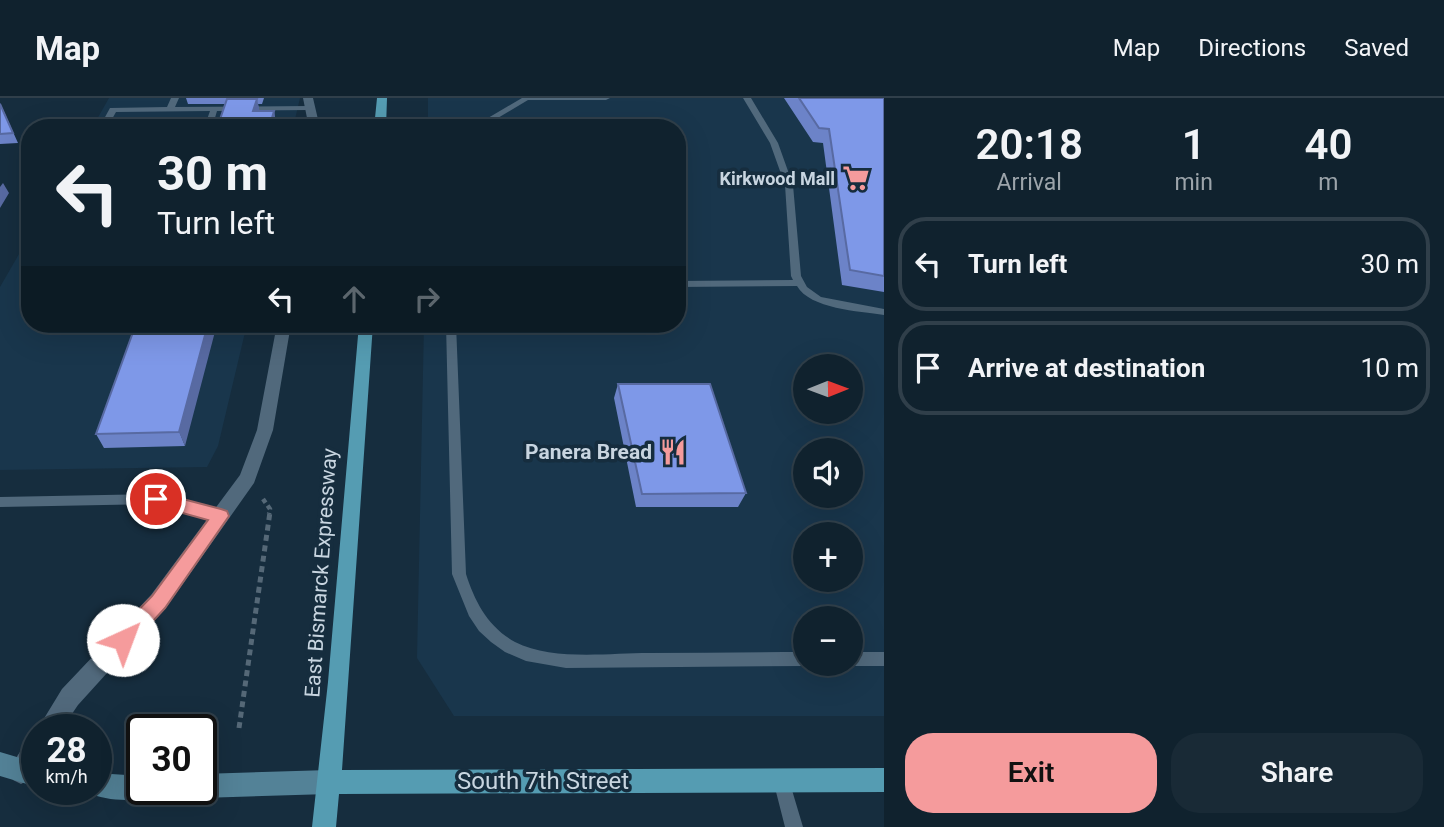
<!DOCTYPE html>
<meta charset="utf-8">
<style>
:root{--surface:#10222e;--page:#192a36;--text:#f1f3f6;--muted:#9ca4aa;--line:#303f4a;--accent:#f59b9c}
body{margin:0;font-family:Roboto,sans-serif;background:var(--page);color:var(--text);height:100vh;display:flex;flex-direction:column;font-size:26px;white-space:nowrap}
*{box-sizing:border-box;margin:0}
p{font-size:23px;color:var(--muted)}
.icon{flex:none;width:38px;height:38px;fill:none;stroke:currentColor;stroke-width:2;stroke-linecap:round;stroke-linejoin:round}
.map{position:relative;flex:1;overflow:hidden}
.panel{display:flex;flex-direction:column;background:var(--surface);width:560px}
.panel>*{flex:none}
.banner{position:absolute;left:21px;top:21px;width:665px;height:214px;border-radius:28px;box-shadow:0 7px 28px #0002,0 0 0 2px var(--line);background:#10222e;color:var(--text);overflow:hidden}
.needle{width:46px;rotate:89deg}
.fabs{position:absolute;left:793px;top:256px;display:grid;gap:14px}
.fabs a{display:grid;place-items:center;width:70px;height:70px;border-radius:50%;background:var(--surface);box-shadow:0 7px 28px #0002,0 0 0 2px var(--line);font-size:35px}
.speed{position:absolute;left:21px;top:616px;display:flex;gap:14px;font-size:35px;font-weight:700;text-align:center}
.speed>*{display:grid;place-content:center;width:91px;height:91px;border-radius:50%;background:var(--surface);box-shadow:0 7px 28px #0002,0 0 0 2px var(--line);line-height:1}
.speed small{font-size:18px;font-weight:400}
.speed .limit{border:4px solid #111;border-radius:10px;background:#fff;color:#111}
.pin{position:absolute;display:grid;place-items:center;width:60px;height:60px;color:#fff;margin:-30px;border:4px solid #fff;border-radius:50%;box-shadow:0 2px 7px #0007}
.me{position:absolute;width:77px;margin:-38px;rotate:43deg;stroke-linejoin:round;filter:drop-shadow(0 0 5px #0008)}
.turn{display:flex;align-items:center;gap:24px;height:147px;padding:0 21px;font-size:32px}
.turn .icon{width:91px;height:91px;stroke-width:2.5}
.turn b{display:block;font-size:49px;line-height:60px}
.lanes{display:flex;align-items:center;height:66px;padding:0 21px;background:#0003;justify-content:center;gap:35px;direction:ltr}
.lanes .off{opacity:.35}
.eta{display:flex;justify-content:space-evenly;align-items:center;height:119px;text-align:center}
.eta b{font-size:42px;font-weight:600;line-height:49px}
.action{display:flex;gap:14px;margin-top:auto;padding:14px 21px}
.action a{flex:1;height:80px;border-radius:28px;background:var(--accent);color:#111;font-size:28px;font-weight:600;line-height:80px;text-align:center}
.action a+a{background:var(--page);color:var(--text)}
ul{padding:0;list-style:none}
li{display:flex;align-items:center;gap:21px;height:94px;margin:0 14px 10px;padding:0 7px;border:4px solid var(--line);border-radius:28px}
li div{flex:1}
li b{display:block;font-size:26px}
li em{font-style:normal}
header{display:flex;align-items:center;gap:42px;box-sizing:border-box;height:98px;padding:0 35px;background:var(--surface);border-bottom:2px solid var(--line)}
header strong{font-size:33px}
nav{display:flex;gap:38px;margin-inline-start:auto;font-size:24px}
main{display:flex;flex:1;min-height:0}
.map>svg:first-child{display:block}
</style>
<header>
<strong>Map</strong>
<nav><a>Map</a><a>Directions</a><a>Saved</a></nav>
</header>
<main>
<div class="map">
<svg width="884" height="729" viewBox="0 0 884 729">
<rect width="100%" height="100%" fill="#162d3e"/>
<!-- built -->
<path fill="#19364c" fill-rule="evenodd" d="M109,0H300L293,30H92Z
M428,0H884V618H454L417,560L424,226H677V30H428ZM805,268H850V313H805ZM805,352H850V397H805ZM805,436H850V481H805ZM805,520H850V565H805Z
M30,137V226H247L218,348L207,369L0,372V189Z"/>
<g fill="none" stroke-linecap="round" stroke-linejoin="round">
<!-- path-far1 -->
<path stroke="#556877" stroke-width="4.5" stroke-dasharray="4.5 3.5" stroke-linecap="butt" d="M263,401L270,411L269,416"/>
<!-- path -->
<path stroke="#556877" stroke-width="5" stroke-dasharray="6 4.5" stroke-linecap="butt" d="M239,630L270,414"/>
<!-- lane -->
<path fill="#51697c" fill-rule="evenodd" d="M171,0H179L175,9L310,8L314,10L310,12L217,13L212,30H204L210,13L116,14L107,30H99L110,10L167,9Z
M522,0H610L606,2H528L481,30H471Z
M743,0H751L778,45L793,87L801,178L807,189L821,199L884,211V217C859,213 810,211 797,188L677,189V183L793,182L791,178L785,87L770,45Z
M446,226H456L466,476C475,504 488,529 515,544C552,563 608,555 649,555C701,555 753,554 805,554V565L810,566L805,568L566,570L526,563L505,554L491,544L479,533L469,518L452,476Z
M156,396L221,413L226,414L227,418L226,422L221,423L156,406L0,409V399Z
M850,554H884V568H850L845,566L850,565Z
M781,674L787,676L789,682L803,729H785L773,682L775,676Z"/>
<!-- street -->
<path fill="#51697c" fill-rule="evenodd" d="M303,0H313L320,30H309Z
M277,226H291L273,332L254,385L165,511L78,607L61,632H37L62,591L151,497L240,377L257,332Z
M37,639C37,657 41,677 21,686L13,682L9,674C15,661 24,644 37,639Z"/>
<!-- secondary -->
<path fill="#538297" fill-rule="evenodd" d="M0,654L37,665V689L0,678Z
M329,672L337,676L341,684L337,692L329,696L201,700L193,696L190,691H201V676Z
M96,675L142,678V691H153L150,698C134,705 104,702 88,695L86,691H96Z"/>
<!-- primary -->
<path fill="#559cb2" fill-rule="evenodd" d="M377,0H387L386,30H374Z
M359,226H373L342,672L884,670V694L339,696L336,729H312L328,584Z"/>
</g>
<!-- wall -->
<path fill="#6c83c8" d="M186,0H264L262,6H258L259,13H274L276,27V30H217L225,6H188Z
M784,0H884V194L842,187L823,45L813,44Z
M0,5L18,45L0,46Z
M136,226L185,348L104,350L96,336Z
M618,286L746,395L738,409H636L614,300Z"/>
<!-- shaded-wall -->
<path fill="#586aa2" d="M257,1L260,15L253,13Z
M274,13L276,27V30H269Z
M3,85L9,95L0,110V89Z
M208,226H217L185,348L179,334Z"/>
<!-- building -->
<path fill="#7e98e8" stroke="#586aa2" stroke-width="2" d="M799,0H884V178L850,172L829,31L819,30Z
M227,1H257L253,13H274L269,30H217Z
M0,6L13,35L0,36Z
M136,226H208L179,334L96,336Z
M618,286H710L746,395L642,396Z"/>
<!-- route -->
<path fill="#f59b9c" stroke="#9f6565" stroke-width="2" d="M156,394L221,411L227,413L229,418L165,510L130,548L123,551L116,548L113,542L116,535L152,498L208,422L150,406L147,401L150,396Z"/>
<!-- icons -->
<defs>
<g id="supermarket-bare" transform="scale(2.1)"><path d="M-6-5.5h2.5l.6 2H6L4.5 2H-2.5L-4.4-4H-6ZM-1.5 3.2a1.3 1.3 0 1 0 .1 0ZM3 3.2a1.3 1.3 0 1 0 .1 0Z" fill="#f59b9c" stroke="#162d3e" stroke-width="2.5" paint-order="stroke"/></g>
<g id="restaurant-bare" transform="scale(2.1)"><path d="M-5-6h1v4h1v-4h1v4h1v-4h1v5L-1.5 .5V6h-2V.5L-5-1ZM5-6V6H3V1.5H1.5Q1.5-4 5-6Z" fill="#f59b9c" stroke="#162d3e" stroke-width="2.5" paint-order="stroke"/></g>
</defs>
<g fill-rule="evenodd">
<use href="#supermarket-bare" x="856" y="80"/>
<use href="#restaurant-bare" x="673" y="354"/>
</g>
<g text-anchor="middle" dominant-baseline="central" stroke-width="7" stroke-linejoin="round" paint-order="stroke">
<!-- far-poi labels -->
<g font-size="18" font-weight="bold" fill="#c8d5e0" stroke="#162d3e" text-anchor="end">
<text x="835" y="80">Kirkwood Mall</text>
</g>
<!-- poi labels -->
<g font-size="21" font-weight="bold" fill="#c8d5e0" stroke="#162d3e" text-anchor="end">
<text x="652" y="354">Panera Bread</text>
</g>
<!-- street labels -->
<g font-size="21" fill="#c8d5e0" stroke="#162d3e">
<text transform="translate(321 475) rotate(-86)">East Bismarck Expressway</text>
</g>
<!-- near-street labels -->
<g font-size="24" fill="#c8d5e0" stroke="#162d3e">
<text x="543" y="683">South 7th Street</text>
</g>
</g>
</svg>
<div class="fabs">
<a><svg class="needle" viewBox="-14 -14 28 28"><path d="M0-13l5 13h-10z" fill="#e53935"/><path d="M0 13l5-13h-10z" fill="#9ca4aa"/></svg></a>
<a><svg class="icon" aria-label="sound" viewBox="0 0 24 24"><path d="M4 9h4l5-4v14l-5-4H4zM17 9q2 3 0 6"/></svg></a>
<a>+</a>
<a>−</a>
</div>
<div class="speed"><div>28<small>km/h</small></div><div class="limit">30</div></div>
<div class="pin" style="left:156px;top:401px;background:#d93025"><svg class="icon" aria-label="arrive" viewBox="0 0 24 24"><path d="M6 21V4h12l-3 4 3 4H6"/></svg></div>
<svg class="me" style="left:123px;top:542px" viewBox="-20 -20 40 40"><circle r="19" fill="#fff"/><path d="M0-13L10 11 0 6-10 11z" fill="#f59b9c"/></svg>
<div class="banner">
<div class="turn"><svg class="icon" aria-label="left" viewBox="0 0 24 24"><path d="M17 20v-9H6M10 6l-5 5 5 5"/></svg><div><b>30 m</b>Turn left</div></div>
<div class="lanes"><svg class="icon" aria-label="left" viewBox="0 0 24 24"><path d="M17 20v-9H6M10 6l-5 5 5 5"/></svg><svg class="icon off" aria-label="ahead" viewBox="0 0 24 24"><path d="M12 20V5M6 11l6-6 6 6"/></svg><svg class="icon off" aria-label="right" viewBox="0 0 24 24"><path d="M7 20v-9h11M14 6l5 5-5 5"/></svg></div>
</div>
</div>
<section class="panel">
<div class="eta">
<div><b>20:18</b><p>Arrival</p></div>
<div><b>1</b><p>min</p></div>
<div><b>40</b><p>m</p></div>
</div>
<ul>
<li><svg class="icon" aria-label="left" viewBox="0 0 24 24"><path d="M17 20v-9H6M10 6l-5 5 5 5"/></svg><div><b>Turn left</b></div><em>30 m</em></li>
<li><svg class="icon" aria-label="arrive" viewBox="0 0 24 24"><path d="M6 21V4h12l-3 4 3 4H6"/></svg><div><b>Arrive at destination</b></div><em>10 m</em></li>
</ul>
<div class="action"><a>Exit</a><a>Share</a></div>
</section>
</main>
